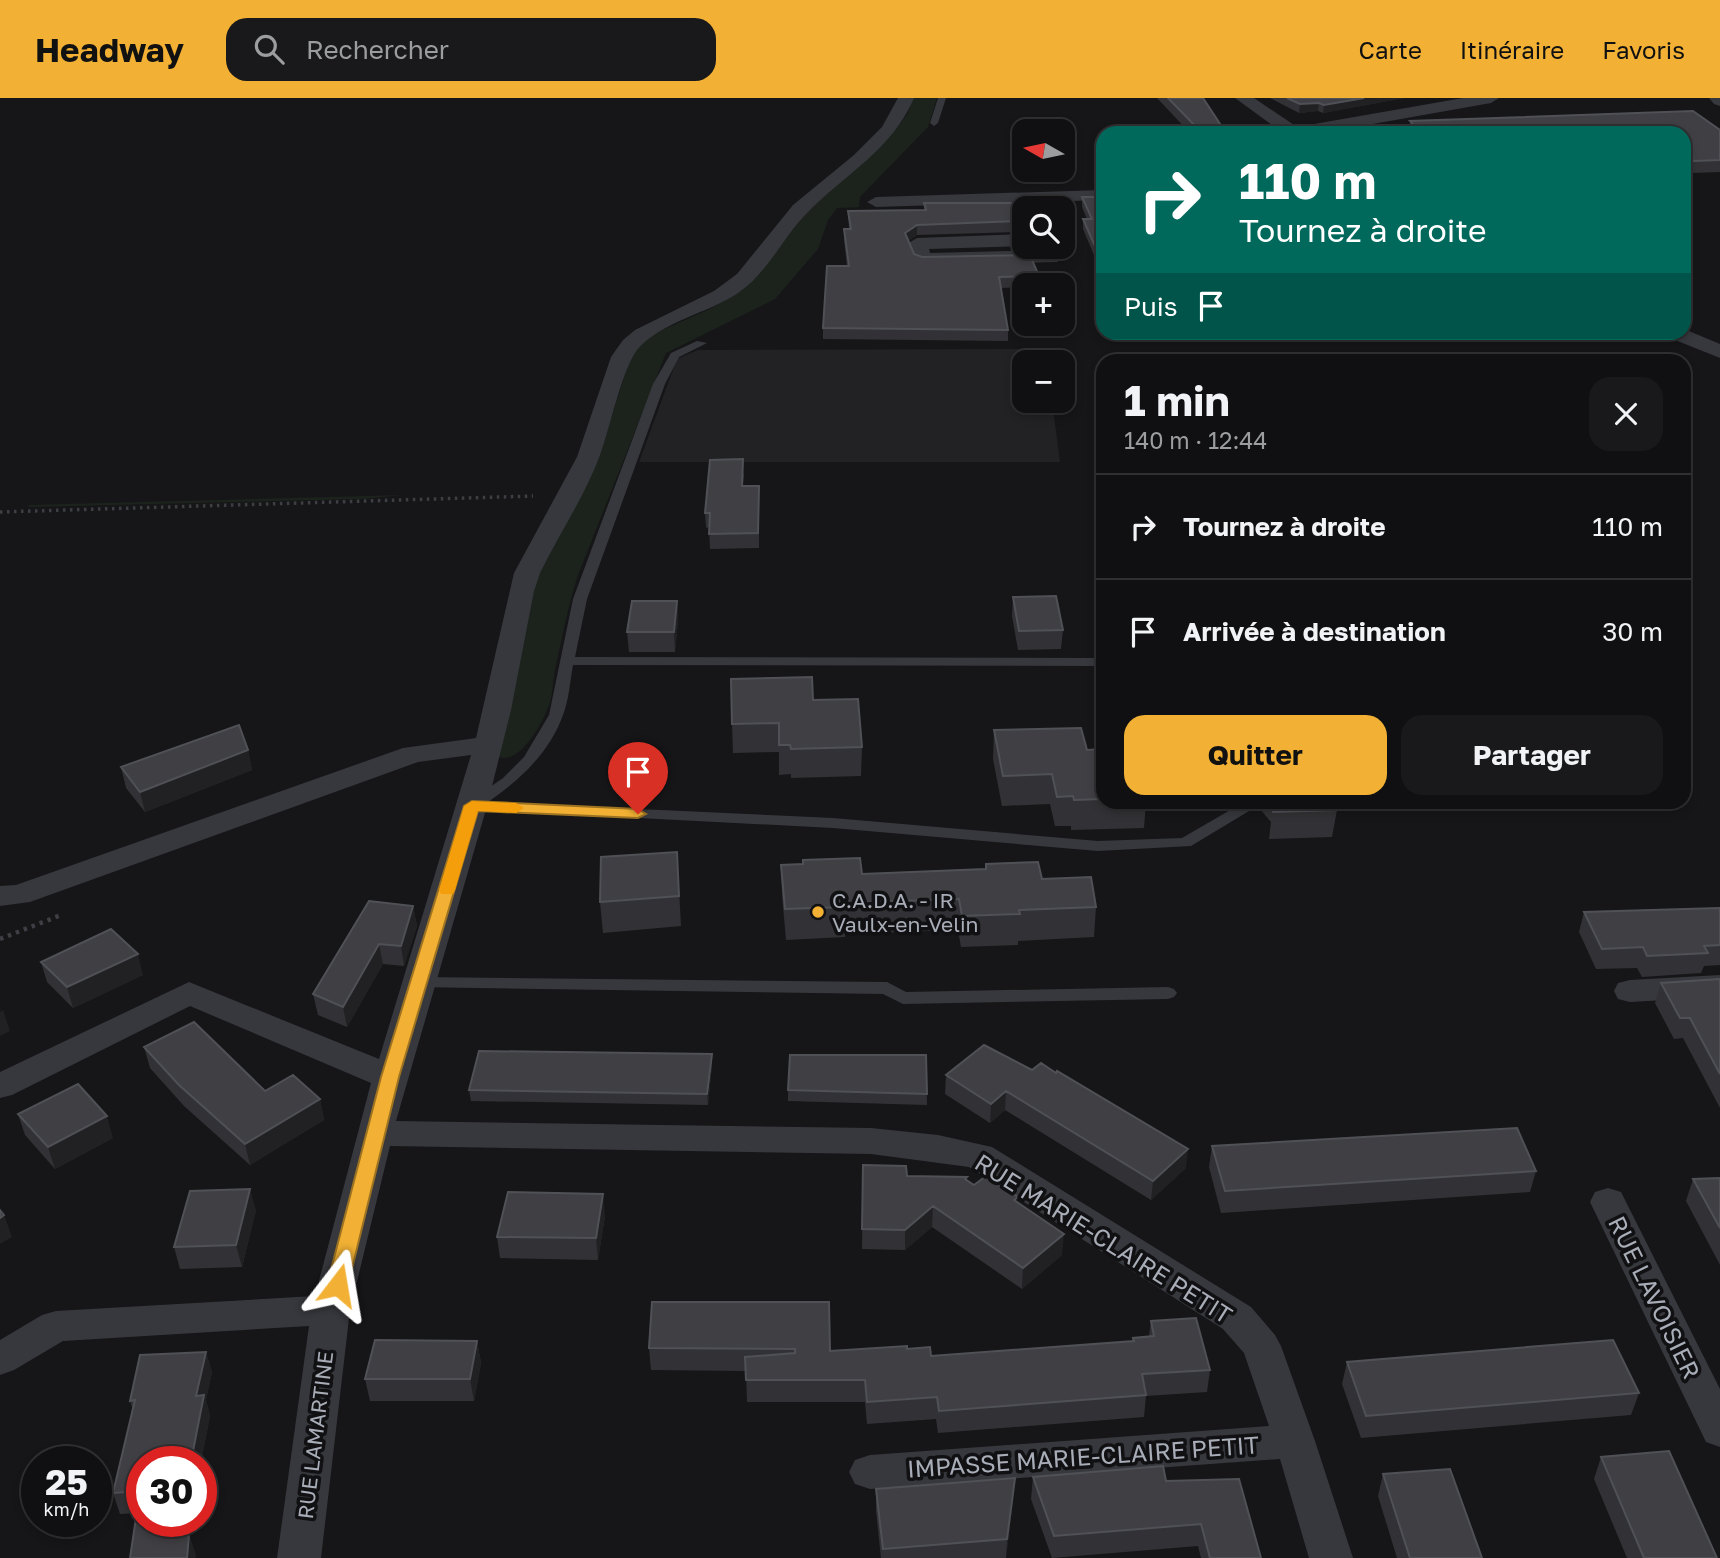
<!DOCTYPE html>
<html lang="fr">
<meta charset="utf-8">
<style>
:root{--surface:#101012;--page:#19191b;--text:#f1f3f6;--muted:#9c9d9f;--line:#303032;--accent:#f2b134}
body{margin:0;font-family:"Golos Text",sans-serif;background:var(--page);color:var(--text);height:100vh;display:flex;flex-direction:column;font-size:26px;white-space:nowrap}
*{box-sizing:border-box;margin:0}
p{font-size:23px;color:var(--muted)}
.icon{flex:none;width:38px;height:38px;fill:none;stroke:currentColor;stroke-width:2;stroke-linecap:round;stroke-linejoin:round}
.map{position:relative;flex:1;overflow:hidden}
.drawer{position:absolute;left:1096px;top:256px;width:595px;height:455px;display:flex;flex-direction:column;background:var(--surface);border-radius:21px;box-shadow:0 4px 10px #0003,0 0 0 2px var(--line)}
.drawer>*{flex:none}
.hud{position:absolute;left:1096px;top:28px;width:595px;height:214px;border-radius:21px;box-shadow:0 4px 10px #0003,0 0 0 2px var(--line);background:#00695c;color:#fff;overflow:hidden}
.needle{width:46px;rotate:279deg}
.tools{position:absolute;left:1012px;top:21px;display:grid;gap:14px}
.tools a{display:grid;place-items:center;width:63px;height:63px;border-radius:14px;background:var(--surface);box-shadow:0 4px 10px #0003,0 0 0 2px var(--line);font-size:35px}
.speed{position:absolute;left:21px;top:1348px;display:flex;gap:14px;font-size:35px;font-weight:700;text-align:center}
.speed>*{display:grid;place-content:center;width:91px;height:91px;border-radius:50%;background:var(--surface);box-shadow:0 4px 10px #0003,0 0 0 2px var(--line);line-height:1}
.speed small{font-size:18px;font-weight:400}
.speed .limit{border:10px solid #d22;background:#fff;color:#111}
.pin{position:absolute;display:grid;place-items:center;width:60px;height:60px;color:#fff;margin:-72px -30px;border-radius:50% 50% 50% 0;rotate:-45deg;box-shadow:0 0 7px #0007}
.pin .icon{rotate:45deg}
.me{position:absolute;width:77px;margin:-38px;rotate:14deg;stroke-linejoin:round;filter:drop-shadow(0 0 5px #0008)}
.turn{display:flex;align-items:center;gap:24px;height:147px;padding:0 28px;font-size:32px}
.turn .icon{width:91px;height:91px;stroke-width:2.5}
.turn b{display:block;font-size:49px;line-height:60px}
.then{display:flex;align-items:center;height:66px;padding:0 28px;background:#0003;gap:14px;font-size:26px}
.round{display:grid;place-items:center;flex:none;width:74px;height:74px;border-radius:21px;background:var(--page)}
.summary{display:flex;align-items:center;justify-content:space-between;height:119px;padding:0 28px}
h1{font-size:42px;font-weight:700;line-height:52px}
.cta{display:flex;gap:14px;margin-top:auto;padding:14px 28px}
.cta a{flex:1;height:80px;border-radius:21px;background:var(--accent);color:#111;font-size:28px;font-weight:700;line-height:80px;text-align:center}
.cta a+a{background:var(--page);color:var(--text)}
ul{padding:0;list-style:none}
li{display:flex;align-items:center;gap:21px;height:105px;padding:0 28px;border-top:2px solid var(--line)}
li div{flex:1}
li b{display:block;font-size:26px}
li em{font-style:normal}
header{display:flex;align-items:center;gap:42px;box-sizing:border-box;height:98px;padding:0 35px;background:var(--accent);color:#111}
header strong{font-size:33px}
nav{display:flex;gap:38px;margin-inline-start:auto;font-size:24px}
.search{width:490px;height:63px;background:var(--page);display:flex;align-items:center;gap:18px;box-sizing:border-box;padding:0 24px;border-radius:21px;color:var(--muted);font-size:26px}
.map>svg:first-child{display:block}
</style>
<header>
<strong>Headway</strong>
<div class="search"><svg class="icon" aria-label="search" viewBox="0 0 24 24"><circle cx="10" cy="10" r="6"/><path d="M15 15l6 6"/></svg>Rechercher</div>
<nav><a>Carte</a><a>Itinéraire</a><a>Favoris</a></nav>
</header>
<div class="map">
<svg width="1720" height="1460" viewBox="0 0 1720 1460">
<rect width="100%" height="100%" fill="#161618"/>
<!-- built -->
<path fill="#222225" d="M1046,251L1048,264H1024V303H1052L1060,364H639L677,261L698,252Z"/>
<!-- green -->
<path fill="#1c231d" d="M913,0H937L928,29L860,99L859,109L837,110L828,122L818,151L775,201L666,255L578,477C568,508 562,540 555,572C553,582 553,594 550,604C545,621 521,667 499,659L498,655L536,478L612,318L631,258L651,237L710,211L732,198L759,177L805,112L861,65L899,27L908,15Z
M404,397L362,401L27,409L30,407Z"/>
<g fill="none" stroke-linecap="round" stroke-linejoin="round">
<!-- path-far1 -->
<path stroke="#3d3f44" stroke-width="3.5" stroke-dasharray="2.5 4.5" stroke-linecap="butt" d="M0,414L533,398"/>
<!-- path -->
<path stroke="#3d3f44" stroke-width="4.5" stroke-dasharray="3.5 5" stroke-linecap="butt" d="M0,841L61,817"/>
<!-- service -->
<path fill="#37383d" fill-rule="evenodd" d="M938,0H946L938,25L934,28L930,25Z
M697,243L707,245L679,259L665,286L587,501L575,559L1096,560L1101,561L1102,565L1096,568L573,567C570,583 569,602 563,617C550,654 520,682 488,704L833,720L1098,743L1182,740L1244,704H1261L1259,707L1191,748L1098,753L833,730L467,711L464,708L467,705L503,680L524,659L549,617L573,501L653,286L671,255Z
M420,879L887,884L906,894L1168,889L1174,891L1177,895L1174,899L1168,901L903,906L883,896L414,889L411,885L414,881Z"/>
<!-- minor -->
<path fill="#37383d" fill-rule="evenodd" d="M898,0H914C892,52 845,76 807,115C782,140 768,175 738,195C707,216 662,223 637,252C623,269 609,333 600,357C585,398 559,436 540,475L534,493L511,612L487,708L396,1023L871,1030L938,1037L992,1049L1251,1209L1275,1237L1281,1248L1315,1343L1353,1460H1309L1280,1361L870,1391L855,1386L849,1374L855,1362L870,1357L1269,1328L1244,1255L1223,1231L969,1069L871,1056L390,1048L350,1212L321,1460H277L309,1228L63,1243L14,1272L0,1277V1242L42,1217L56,1213L315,1198L371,985L190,908L12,997L0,1000V974L189,884L379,961L471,657L418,664L30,804L0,808V788L16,787L403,650L476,640L514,475L577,359L611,259L623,242L635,232L714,193L737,176L793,107L854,57L882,29Z
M1235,0H1254L1297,29L1463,0H1499L1491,5L1322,35H1283Z
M1709,0H1720V8L1714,6Z
M1102,92V102L876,109L867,104L876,99Z
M1024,136V148L929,151L930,155L1046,152L1045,149L1062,147L1067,158L1057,164L923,167L916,165L907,146L917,140Z
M1684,231L1720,246V260L1665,238L1662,234H1684Z
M1720,877V899L1630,904L1618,901L1614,893L1618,885L1630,882Z
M1608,1090L1621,1094L1626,1104L1720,1291V1349L1706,1344L1590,1104L1595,1094Z"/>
</g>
<!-- wall -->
<path fill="#323236" d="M1157,0H1203L1226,35H1190Z
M1270,0H1404L1323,15L1318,13L1299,15Z
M1410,23L1720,32V74L1691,75L1685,70H1684V35H1409Z
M1082,99H1102V176L1083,131V121H1087L1082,109Z
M924,105L1018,123L1017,134L917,137L908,143L914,156L922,159L1039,178L1038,187H1024V189L1001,190L1008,232V243L823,241V230L847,168L844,142V131H849L848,113L924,112Z
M744,375L743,388H759V450L710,451L709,429L706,430L705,415Z
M1013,499L1063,532L1061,551L1018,552L1012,518Z
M677,503L678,522L675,554H629L627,534Z
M813,602L862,649L861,678L791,680V676L779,677V654L733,655L732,626Z
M994,632L1087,652L1102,651V704H1146L1144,730L1071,732V728H1055L1050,706L1002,708L993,661Z
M248,652L252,672L145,714L126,690L121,669Z
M1260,704H1333L1337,712L1332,739L1269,741L1271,724L1259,710Z
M677,754L681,828L603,835L600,804Z
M986,766L1042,781L1096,809L1094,839L1018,843V847L961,849L958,832L845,836V839L786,842L782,797L781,767L862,776L986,771Z
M413,808L417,828L404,868L383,866L347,929L318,917L313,896Z
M1720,810V867L1704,868L1701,875L1642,879L1637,870L1596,871L1579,834L1584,814Z
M41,864L143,877L73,910L47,884Z
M1720,881V1010L1683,940L1674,941L1655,905L1661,885Z
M984,947L1186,1070L1151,1102L1005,1012L990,1025L945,996L946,977Z
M144,949L265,993L320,1001L324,1022L250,1067L184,1008L150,970Z
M926,957L927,1007L788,1003V992Z
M712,967L708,1007L471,1003L469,992Z
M18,1016L113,1040L55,1071L25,1037Z
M1212,1048L1536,1073L1530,1094L1221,1115L1209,1069Z
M863,1067L907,1078L967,1083L974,1087L1018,1105L1062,1157L1022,1191L932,1129L905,1152L862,1151Z
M1720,1080V1167L1686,1103L1693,1081Z
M256,1112L242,1169L180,1171L174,1149Z
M605,1118L598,1162L500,1160L497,1139Z
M652,1204L830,1253L907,1251L931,1258L1132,1243L1133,1240L1149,1238L1151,1223L1210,1272L1207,1294L1146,1298L1144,1319L938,1335L936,1321L867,1326L865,1304H747L746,1273L651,1272L649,1250Z
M477,1243L481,1265L474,1303H370L365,1281Z
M206,1254L212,1274L206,1302L210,1318L201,1363H142L181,1423L178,1438L189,1437L196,1458L195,1460H130L137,1415L120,1416L113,1395L133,1313L130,1303Z
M1347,1264L1639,1295L1631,1317L1361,1340L1342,1286Z
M1601,1359L1717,1460H1627L1594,1381Z
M1383,1376L1482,1460H1397L1378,1398Z
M1033,1379L1166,1383L1261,1460H1201L1198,1448L1052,1460L1031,1401Z
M876,1391L1013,1402L1006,1460H881L876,1413Z"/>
<!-- shaded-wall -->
<path fill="#212124" d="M1364,0H1404L1323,15L1324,7Z
M1319,5L1318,13L1299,15L1300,6Z
M917,127V137L904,145L905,135Z
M677,503L678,522L675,554L674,534Z
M248,652L252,672L145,714L140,694Z
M413,808L417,828L404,868L401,848Z
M379,846L383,866L347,929L343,909Z
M138,856L143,877L73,910L67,889Z
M3,912L10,933L0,938V914Z
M712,956V967L708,1007L707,996Z
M1006,993L1005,1012L990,1025L991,1006Z
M320,1001L324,1022L250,1067L245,1046Z
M107,1018L113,1040L55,1071L48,1049Z
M1188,1051L1186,1070L1151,1102L1153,1083Z
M250,1091L256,1112L242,1169L236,1147Z
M603,1096L605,1118L598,1162L596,1140Z
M933,1108L932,1129L905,1152V1132Z
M4,1117L12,1139L0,1146V1120Z
M1064,1136L1062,1157L1022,1191L1023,1170Z
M477,1243L481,1265L474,1303L470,1281Z
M206,1254L212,1274L206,1302L210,1318L201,1364L194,1363L192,1358L196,1298Z
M1015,1380L1013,1402L1006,1460L1007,1441Z
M171,1423H181L174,1460L167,1440Z
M189,1437L196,1458L195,1460H187Z"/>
<!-- building -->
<path fill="#3f3f44" stroke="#4f5156" stroke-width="2" d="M1168,0H1203L1226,35H1202Z
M1287,0H1364L1324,7L1319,5L1300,6Z
M1693,13L1720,32V62L1694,63L1688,58H1684V35H1421L1410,23Z
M1082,99H1102V164L1083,121H1092Z
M924,105H1011L1018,123L917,127L905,135L914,156L922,159L1030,157L1039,178L999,179L1008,232L823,230L827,168H849L844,131H851L848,113L926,112Z
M743,361L742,388H759L758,435L709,436L710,415H705L710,362Z
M1056,498L1063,532L1019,533L1013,499Z
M632,503H677L674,534H627Z
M812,579L813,602L858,601L862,649L791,651L790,647H779V625L732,626L731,581Z
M239,627L248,652L140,694L121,669Z
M1081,630L1087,652L1102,651V701L1074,702L1073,698L1057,699L1052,676L1003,678L994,632Z
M1275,704H1333L1337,712L1273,714Z
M677,754L679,798L600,804L601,759Z
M860,760L862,776L986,771V766L1038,764L1042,781L1091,779L1096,809L1019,812L1020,816L962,818L959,801L844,805L845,809L785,811L781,767L803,766V762Z
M369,803L413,808L401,848L379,846L343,909L313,896Z
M1720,810V847L1704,848L1708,855L1647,858L1643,849L1602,851L1584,814Z
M111,831L138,856L67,889L41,864Z
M1720,881V976L1690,920H1680L1661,885Z
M194,924L265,993L293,977L320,1001L245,1046L179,987L144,949Z
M984,947L1032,972L1041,965L1056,975L1057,973L1188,1051L1153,1083L1006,993L991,1006L946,977Z
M479,953L712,956L707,996L469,992Z
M790,957H926L927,996L788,992Z
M78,986L107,1018L48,1049L18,1016Z
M1517,1030L1536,1073L1225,1093L1212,1048Z
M863,1067L906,1068L907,1078L967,1079L965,1081L974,1087L986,1078L1018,1099L1014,1102L1064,1136L1023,1170L933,1108L905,1132L862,1131Z
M1720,1080V1130L1693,1081Z
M250,1091L236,1147L174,1149L190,1093Z
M508,1094L603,1096L596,1140L497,1139Z
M0,1112L4,1117L0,1120Z
M652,1204H829L830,1253L907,1248V1251L930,1249L931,1258L1134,1243L1133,1240L1154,1238L1151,1223L1196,1220L1210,1272L1142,1276L1146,1297L939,1313L937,1299L867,1304L865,1282H746L745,1259L795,1255V1251L649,1250Z
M375,1242L477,1243L470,1281H365Z
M1613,1242L1639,1295L1366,1318L1347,1264Z
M206,1254L196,1298L204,1297L192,1358L184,1359L183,1363H142V1423H171L167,1440L189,1437L187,1460H130L140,1393L113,1395L135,1302L130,1303L140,1257Z
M1669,1353L1717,1460H1644L1601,1359Z
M1163,1368L1166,1383L1239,1381L1261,1460H1210L1201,1426L1054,1438L1033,1379Z
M1450,1371L1482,1460H1410L1383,1376Z
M1015,1380L1007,1441L883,1451L876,1391Z"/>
<!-- route -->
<path fill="#f2b134" stroke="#9d7322" stroke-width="2" d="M472,703L638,711L646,716L638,720L478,713L399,979L348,1187L345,1192L338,1195L330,1192L327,1187L381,979L464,708Z"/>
<!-- slow -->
<path fill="#f59e0b" d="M472,703L516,705L524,710L516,715L478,713L455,792L453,796H441L439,792L464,708Z"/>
<!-- markers -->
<circle fill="#f2b134" stroke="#111113" stroke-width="2.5" cx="818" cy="814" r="7"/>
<g text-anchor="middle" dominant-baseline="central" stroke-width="7" stroke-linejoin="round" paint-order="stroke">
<!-- poi labels -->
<g font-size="21" fill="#a8adb8" stroke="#111113" text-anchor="start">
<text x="832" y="802">C.A.D.A. - IR<tspan x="832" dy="24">Vaulx-en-Velin</tspan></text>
</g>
<!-- street labels -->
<g font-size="21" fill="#a8adb8" stroke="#111113">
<text transform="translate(315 1337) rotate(-83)">RUE LAMARTINE</text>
</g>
<!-- near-street labels -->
<g font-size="24" fill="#a8adb8" stroke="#111113">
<text transform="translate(1104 1140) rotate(32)">RUE MARIE-CLAIRE PETIT</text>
<text transform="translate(1655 1199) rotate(64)">RUE LAVOISIER</text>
<text transform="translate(1083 1358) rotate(-4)">IMPASSE MARIE-CLAIRE PETIT</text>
</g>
</g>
</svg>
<div class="tools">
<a><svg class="needle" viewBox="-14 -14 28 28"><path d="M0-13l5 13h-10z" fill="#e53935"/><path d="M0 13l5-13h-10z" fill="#9c9d9f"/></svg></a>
<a><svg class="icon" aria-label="search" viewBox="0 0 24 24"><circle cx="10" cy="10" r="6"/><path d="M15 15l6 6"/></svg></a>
<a>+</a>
<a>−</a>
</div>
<div class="speed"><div>25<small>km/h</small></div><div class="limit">30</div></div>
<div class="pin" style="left:638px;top:716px;background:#d93025"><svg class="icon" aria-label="arrive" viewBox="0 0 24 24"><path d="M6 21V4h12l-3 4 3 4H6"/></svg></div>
<svg class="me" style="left:338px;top:1187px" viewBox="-20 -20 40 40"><path d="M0-17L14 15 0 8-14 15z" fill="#f2b134" stroke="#fff" stroke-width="4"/></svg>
<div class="hud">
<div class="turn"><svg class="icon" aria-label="right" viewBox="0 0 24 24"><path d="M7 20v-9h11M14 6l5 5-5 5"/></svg><div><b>110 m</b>Tournez à droite</div></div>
<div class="then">Puis<svg class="icon" aria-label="arrive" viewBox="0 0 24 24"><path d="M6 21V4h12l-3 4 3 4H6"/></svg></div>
</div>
<section class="drawer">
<div class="summary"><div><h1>1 min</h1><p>140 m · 12:44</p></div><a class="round"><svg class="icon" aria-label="close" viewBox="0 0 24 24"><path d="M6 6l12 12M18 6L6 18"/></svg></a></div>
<ul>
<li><svg class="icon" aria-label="right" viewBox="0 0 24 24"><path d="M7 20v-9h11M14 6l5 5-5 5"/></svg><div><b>Tournez à droite</b></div><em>110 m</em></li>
<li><svg class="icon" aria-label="arrive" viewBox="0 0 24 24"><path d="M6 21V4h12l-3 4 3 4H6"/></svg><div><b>Arrivée à destination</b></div><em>30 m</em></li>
</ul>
<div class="cta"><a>Quitter</a><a>Partager</a></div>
</section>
</div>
